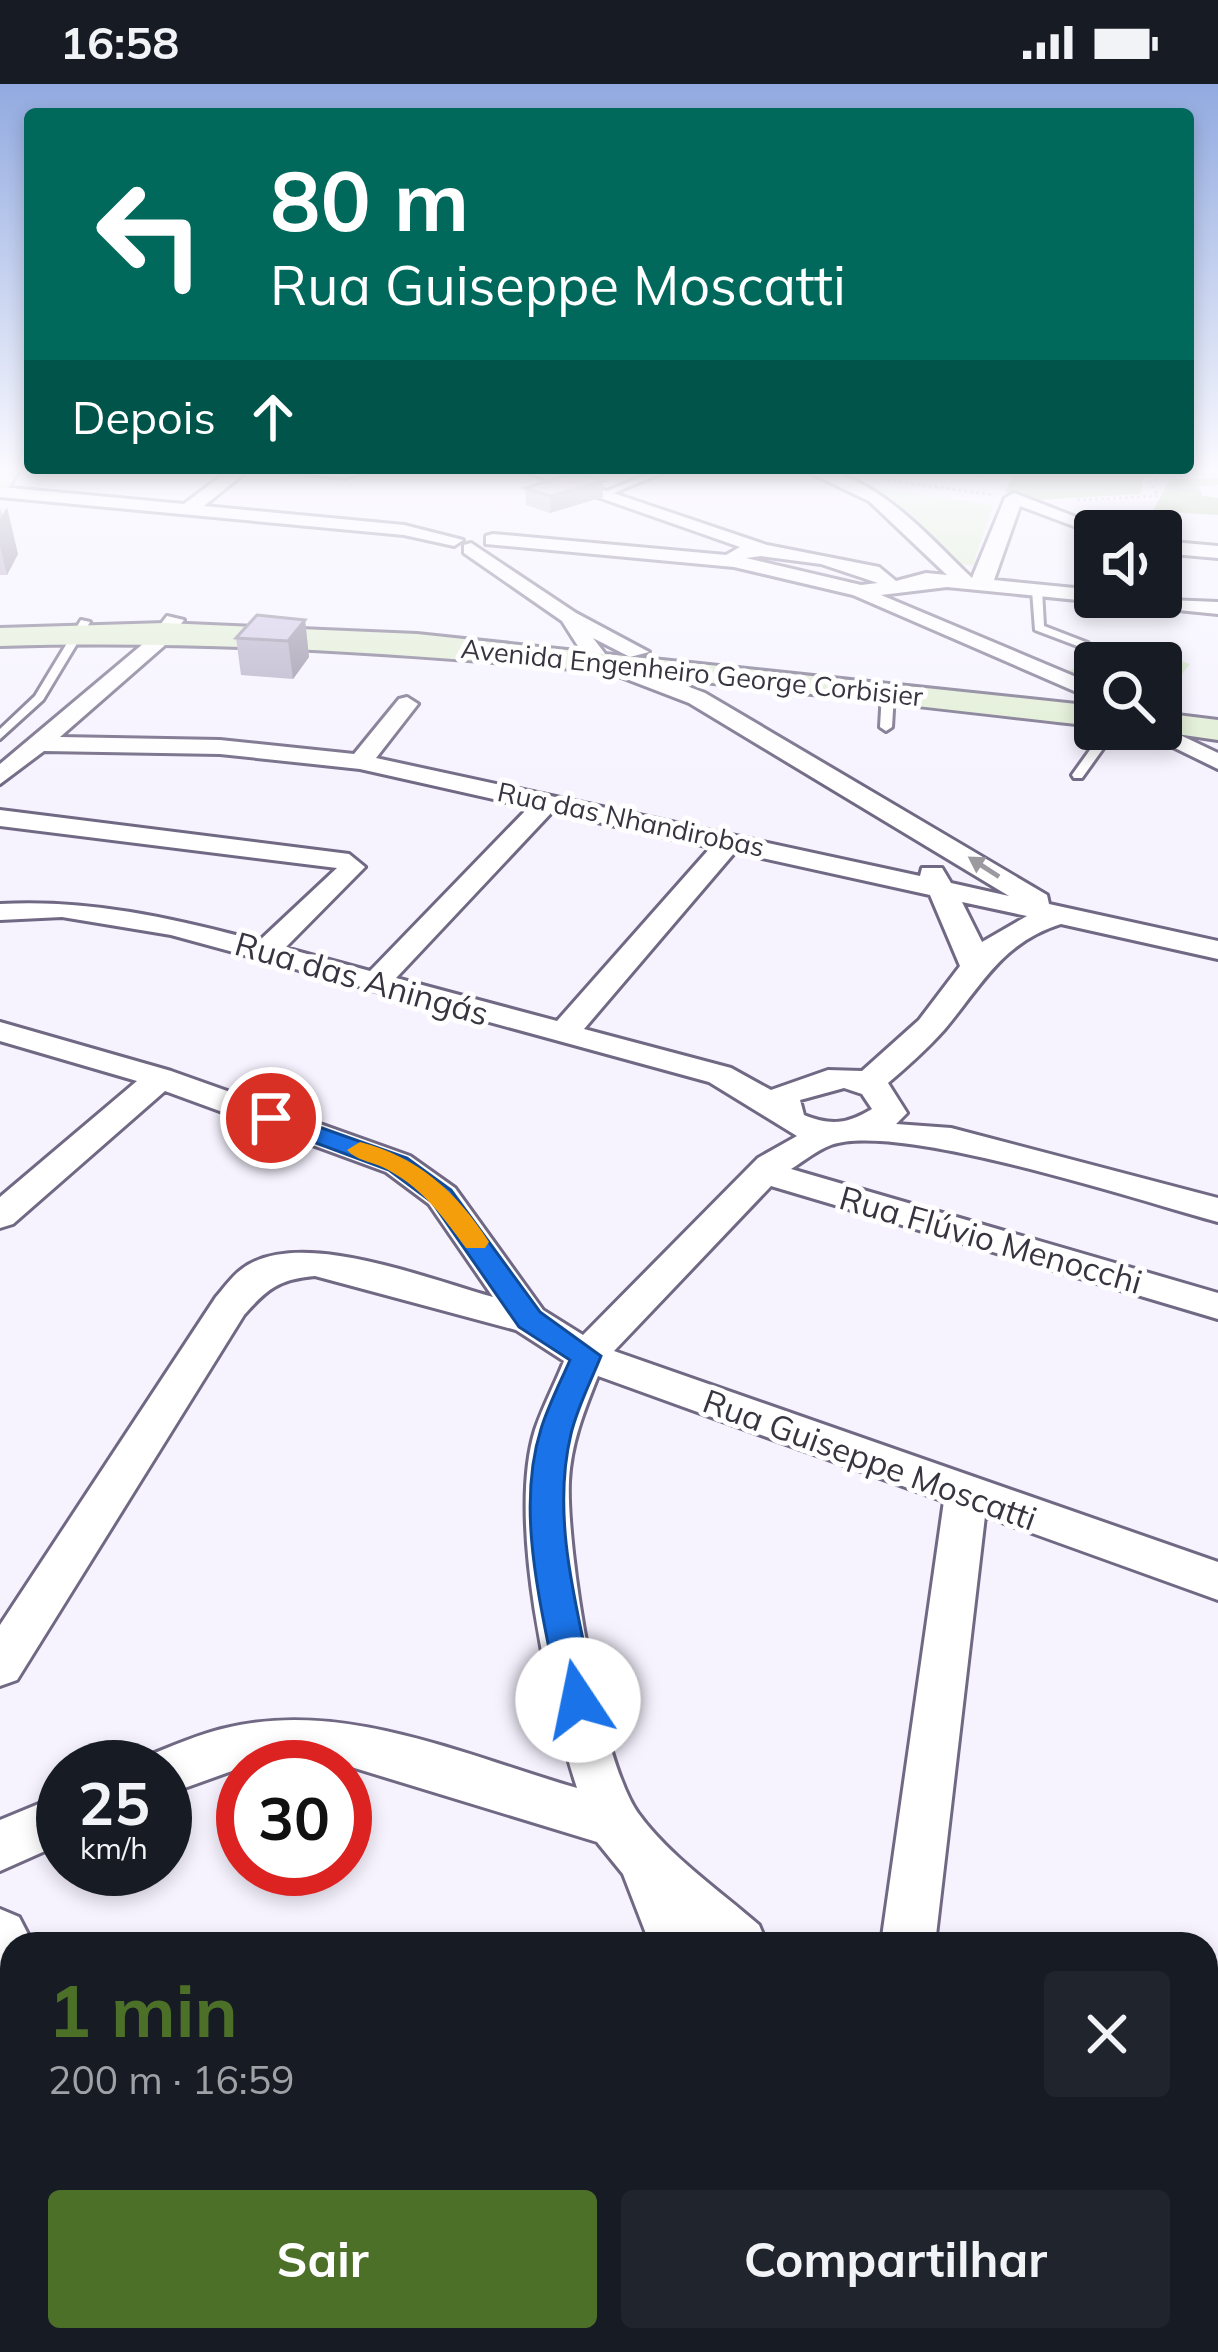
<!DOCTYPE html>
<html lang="pt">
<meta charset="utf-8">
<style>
:root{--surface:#171b24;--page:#20242c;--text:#f1f3f6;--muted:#9ea1a6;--accent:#4d7028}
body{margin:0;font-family:Mulish,sans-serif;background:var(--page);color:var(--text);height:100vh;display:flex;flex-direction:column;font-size:45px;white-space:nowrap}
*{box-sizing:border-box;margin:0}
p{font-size:39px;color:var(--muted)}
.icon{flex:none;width:66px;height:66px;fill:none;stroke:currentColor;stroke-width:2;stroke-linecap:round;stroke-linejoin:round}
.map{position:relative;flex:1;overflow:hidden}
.side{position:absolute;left:0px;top:1848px;width:1218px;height:420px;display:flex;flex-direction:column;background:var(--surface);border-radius:36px 36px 0 0;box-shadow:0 6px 18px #0003}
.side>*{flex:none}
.banner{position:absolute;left:24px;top:24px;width:1170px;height:366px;border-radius:12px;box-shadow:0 6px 18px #0003;background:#00695c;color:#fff;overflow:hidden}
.buttons{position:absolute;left:1074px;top:426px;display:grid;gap:24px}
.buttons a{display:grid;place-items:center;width:108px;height:108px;border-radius:12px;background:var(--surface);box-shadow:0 6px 18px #0003;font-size:60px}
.speed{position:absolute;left:36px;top:1656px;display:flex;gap:24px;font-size:60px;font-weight:700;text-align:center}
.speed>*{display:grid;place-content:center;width:156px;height:156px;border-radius:50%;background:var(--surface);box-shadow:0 6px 18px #0003;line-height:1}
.speed small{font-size:30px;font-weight:400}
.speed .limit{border:18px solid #d22;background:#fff;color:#111}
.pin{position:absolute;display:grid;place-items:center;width:102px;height:102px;color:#fff;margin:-51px;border:6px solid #fff;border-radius:50%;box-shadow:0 3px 12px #0007}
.me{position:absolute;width:132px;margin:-66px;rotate:349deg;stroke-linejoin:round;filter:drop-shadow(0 0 9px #0008)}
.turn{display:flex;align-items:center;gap:42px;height:252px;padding:0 48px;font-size:54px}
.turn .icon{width:156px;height:156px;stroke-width:2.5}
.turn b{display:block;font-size:84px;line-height:102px}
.then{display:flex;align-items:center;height:114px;padding:0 48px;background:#0003;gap:24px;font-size:45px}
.round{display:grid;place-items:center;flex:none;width:126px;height:126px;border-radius:12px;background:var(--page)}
.headline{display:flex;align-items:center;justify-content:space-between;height:204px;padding:0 48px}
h1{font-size:72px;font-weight:700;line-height:90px;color:var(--accent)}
.action{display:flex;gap:24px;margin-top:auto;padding:24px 48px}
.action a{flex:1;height:138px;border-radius:12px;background:var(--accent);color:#fff;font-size:48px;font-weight:700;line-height:138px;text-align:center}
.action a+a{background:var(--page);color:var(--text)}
.status{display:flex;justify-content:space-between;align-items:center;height:84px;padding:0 60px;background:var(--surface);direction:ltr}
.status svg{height:33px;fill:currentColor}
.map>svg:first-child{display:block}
</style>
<div class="status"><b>16:58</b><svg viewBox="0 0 49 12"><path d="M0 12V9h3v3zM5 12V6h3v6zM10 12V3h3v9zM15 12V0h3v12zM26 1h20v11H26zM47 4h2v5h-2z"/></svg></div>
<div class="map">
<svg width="1218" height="2268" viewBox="0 0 1218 2268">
<rect width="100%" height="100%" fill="#f6f3ff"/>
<!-- green -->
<path fill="#d7edc6" d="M874,404L993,421L973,482L961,480Z
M1144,564L1190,580L1163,614L1161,579H1095V601L1059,589Z"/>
<!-- forest -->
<path fill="#a5c48b" d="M1017,384H1160L1165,385L1143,395L1141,410L1038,416L1005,408Z
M1218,394V401L1198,402L1203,412L1218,414V431L1153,427L1170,395Z"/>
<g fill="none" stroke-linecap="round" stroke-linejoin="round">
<!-- lane casing -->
<g stroke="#716984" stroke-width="6">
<path id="lane" d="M249,384L345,388L380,384L345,394Z
M663,384L672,385L604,413L597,411Z
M1037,503L1042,506L1044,542L1088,559V563H1080L1035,546L1032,506Z
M81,536L90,538L43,616L0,655V645L35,612Z
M888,606L894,609L892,643L886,647L880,643L882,609Z
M1105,645H1117L1082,694H1074L1072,691Z"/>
</g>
<!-- street casing -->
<g stroke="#716984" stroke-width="6">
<path id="street" d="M232,384H251L204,422L404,441L463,456L454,462L404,451L0,413V403L184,420Z
M515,384H539L767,461L879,483L896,497L926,489L947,491L869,417L800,384C872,384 923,448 972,494L1005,414L1014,409L1112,447L1095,450L1020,422L994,496L1095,506V513L1218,518V530L947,503L881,511L1095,601V616L853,511L734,483L486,460V452L493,450L726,471L740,463ZM761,472L821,480L878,499L861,501L746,474Z
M1161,457L1218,462V474L1161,469Z
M471,459L576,529L649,568L630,573L593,554L606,571L705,609L1047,811L1049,820L1218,857V875L1061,840C1001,859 982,901 944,946C927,965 908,982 888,999L907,1029L896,1040L951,1044L1218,1114V1138C1141,1117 898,1037 831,1061C817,1066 804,1077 791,1085L1218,1209V1235L771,1102L614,1267L1218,1478V1516L985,1432L935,1860H881L944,1417L598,1292C584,1327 571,1359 569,1397C566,1465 600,1675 638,1729C669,1772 719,1806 759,1841L767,1860H650L623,1790L597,1758L348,1682L243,1683L165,1711V1683H142L147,1672C173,1662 199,1650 226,1644C343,1615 466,1672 577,1704C548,1615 507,1436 535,1346C543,1322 555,1300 564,1277L516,1246L315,1192C279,1195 267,1205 244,1231L17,1596L0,1602V1541L216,1213C224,1204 232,1192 242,1185C298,1142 430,1196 493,1213L429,1120L386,1088L165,1007L13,1140L0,1144V1113L137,997L0,957V938L171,987L410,1072L455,1104L543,1226L583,1251L758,1074L797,1052L709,998L171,851L62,833L0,836V820C89,815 172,834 259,857L337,784L0,742V726L349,770L365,783L285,864L370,887L529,723L360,685L220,670L44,667L0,700V680L150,554L167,532L184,536L164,562L60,653L220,656L354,670L399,615L407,613L418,620L376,674L920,792L922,784H942L951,799L1009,812L689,619L590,581L562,537L464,469V461ZM552,728L711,763L557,937L396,894ZM735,768L930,811L960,882L919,936L862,987L828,986L771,1006L731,984L584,945ZM962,818L1027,832L982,858ZM844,1004L862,1010L872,1025C847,1040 831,1042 804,1031L800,1016Z
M1161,642L1218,669V685L1136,645Z
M63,1710V1759L0,1787V1736Z
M0,1825L19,1833L33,1860H12V1903L0,1898Z
M1206,2112L1218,2117V2181L1206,2176Z
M276,2256H340L338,2268H272Z
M616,2256H712L717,2268H621Z
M821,2256H971L976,2268H826Z"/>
</g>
<!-- secondary casing -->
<g stroke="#716984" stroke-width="6">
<path id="secondary" d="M0,383H21L9,403L0,405Z
M165,539L417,550L1095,622V642C730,602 368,551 0,562V544Z
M1161,629L1218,636V656L1149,646L1161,645Z"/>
</g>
<!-- path -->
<path stroke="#b1aeba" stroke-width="3" stroke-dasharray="3 3" stroke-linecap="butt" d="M887,396L993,411
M1077,416L1158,412L1150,398L1176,386L1172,384"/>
<!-- lane -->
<use href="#lane" fill="#fff" fill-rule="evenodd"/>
<!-- street -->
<use href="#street" fill="#fff" fill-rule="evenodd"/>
<!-- secondary -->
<use href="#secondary" fill="#e0eed2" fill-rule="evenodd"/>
</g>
<!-- wall -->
<path fill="#b2aac4" d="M37,384H88L37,386Z
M938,384H996L980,393Z
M525,404L603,413L550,429L526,421Z
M0,424L18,470L7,491H0Z
M305,536L309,573L293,595L241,591L236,554Z"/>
<!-- shaded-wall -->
<path fill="#918ba0" d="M981,384H996L980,393Z
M603,397V413L550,429V412Z
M7,423L18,470L7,491L0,462V435Z
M305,536L309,573L293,595L288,557Z"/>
<!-- building -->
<path fill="#cfc6e4" stroke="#918ba0" stroke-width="3" d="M578,388L603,397L550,412L525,404Z
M257,531L305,536L288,557L236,554Z"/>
<!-- one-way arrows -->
<defs><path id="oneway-solid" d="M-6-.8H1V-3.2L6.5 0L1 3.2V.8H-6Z" transform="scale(3)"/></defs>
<use fill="#9c9aa0" href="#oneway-solid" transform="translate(984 783) rotate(-147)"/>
<!-- sky -->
<linearGradient id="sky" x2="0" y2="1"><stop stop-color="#91aae0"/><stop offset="0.55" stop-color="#fbfaff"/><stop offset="1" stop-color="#fbfaff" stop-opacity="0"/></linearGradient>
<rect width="1218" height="701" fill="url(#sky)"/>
<!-- route -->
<path fill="#1a73e8" stroke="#114b97" stroke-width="3" d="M271,1026L407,1074L451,1106L540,1228L601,1272C591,1297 577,1324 571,1350C550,1437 579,1531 596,1616L591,1627L578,1632L565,1627L559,1616C544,1531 514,1430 541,1345C548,1322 560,1299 570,1276L519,1243L432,1118L389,1086L262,1039L259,1034Z"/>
<!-- slow -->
<path fill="#f59e0b" d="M360,1058C418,1073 457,1108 489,1158L485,1164H466C444,1134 424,1106 390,1087C376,1078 358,1078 347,1066Z"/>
<g text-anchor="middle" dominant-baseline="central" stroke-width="10" stroke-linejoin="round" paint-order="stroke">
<!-- far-street labels -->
<g font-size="27" fill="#383440" stroke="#fff">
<text transform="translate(692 588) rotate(6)">Avenida Engenheiro George Corbisier</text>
<text transform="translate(631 735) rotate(12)">Rua das Nhandirobas</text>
</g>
<!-- street labels -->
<g font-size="33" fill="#383440" stroke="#fff">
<text transform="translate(362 894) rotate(16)">Rua das Aningás</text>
<text transform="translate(991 1155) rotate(16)">Rua Flúvio Menocchi</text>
<text transform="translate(870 1375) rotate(20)">Rua Guiseppe Moscatti</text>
</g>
</g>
</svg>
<div class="buttons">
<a><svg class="icon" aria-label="sound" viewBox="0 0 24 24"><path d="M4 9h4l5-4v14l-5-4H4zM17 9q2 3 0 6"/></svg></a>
<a><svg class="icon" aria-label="search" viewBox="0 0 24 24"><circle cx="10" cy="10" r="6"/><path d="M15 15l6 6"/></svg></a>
</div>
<div class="speed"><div>25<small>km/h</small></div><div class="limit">30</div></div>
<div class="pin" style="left:271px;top:1034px;background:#d93025"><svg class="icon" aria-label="arrive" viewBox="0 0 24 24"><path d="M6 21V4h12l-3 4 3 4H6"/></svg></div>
<svg class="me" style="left:578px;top:1616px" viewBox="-20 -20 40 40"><circle r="19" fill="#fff"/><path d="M0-13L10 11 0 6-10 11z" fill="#1a73e8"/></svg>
<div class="banner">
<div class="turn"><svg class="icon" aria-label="left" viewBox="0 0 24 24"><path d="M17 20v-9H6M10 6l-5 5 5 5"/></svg><div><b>80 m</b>Rua Guiseppe Moscatti</div></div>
<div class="then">Depois<svg class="icon" aria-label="ahead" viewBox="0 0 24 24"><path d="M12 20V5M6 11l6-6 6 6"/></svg></div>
</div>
<section class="side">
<div class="headline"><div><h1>1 min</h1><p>200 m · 16:59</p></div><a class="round"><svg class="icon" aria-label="close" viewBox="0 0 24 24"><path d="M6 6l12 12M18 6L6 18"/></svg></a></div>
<div class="action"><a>Sair</a><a>Compartilhar</a></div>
</section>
</div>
